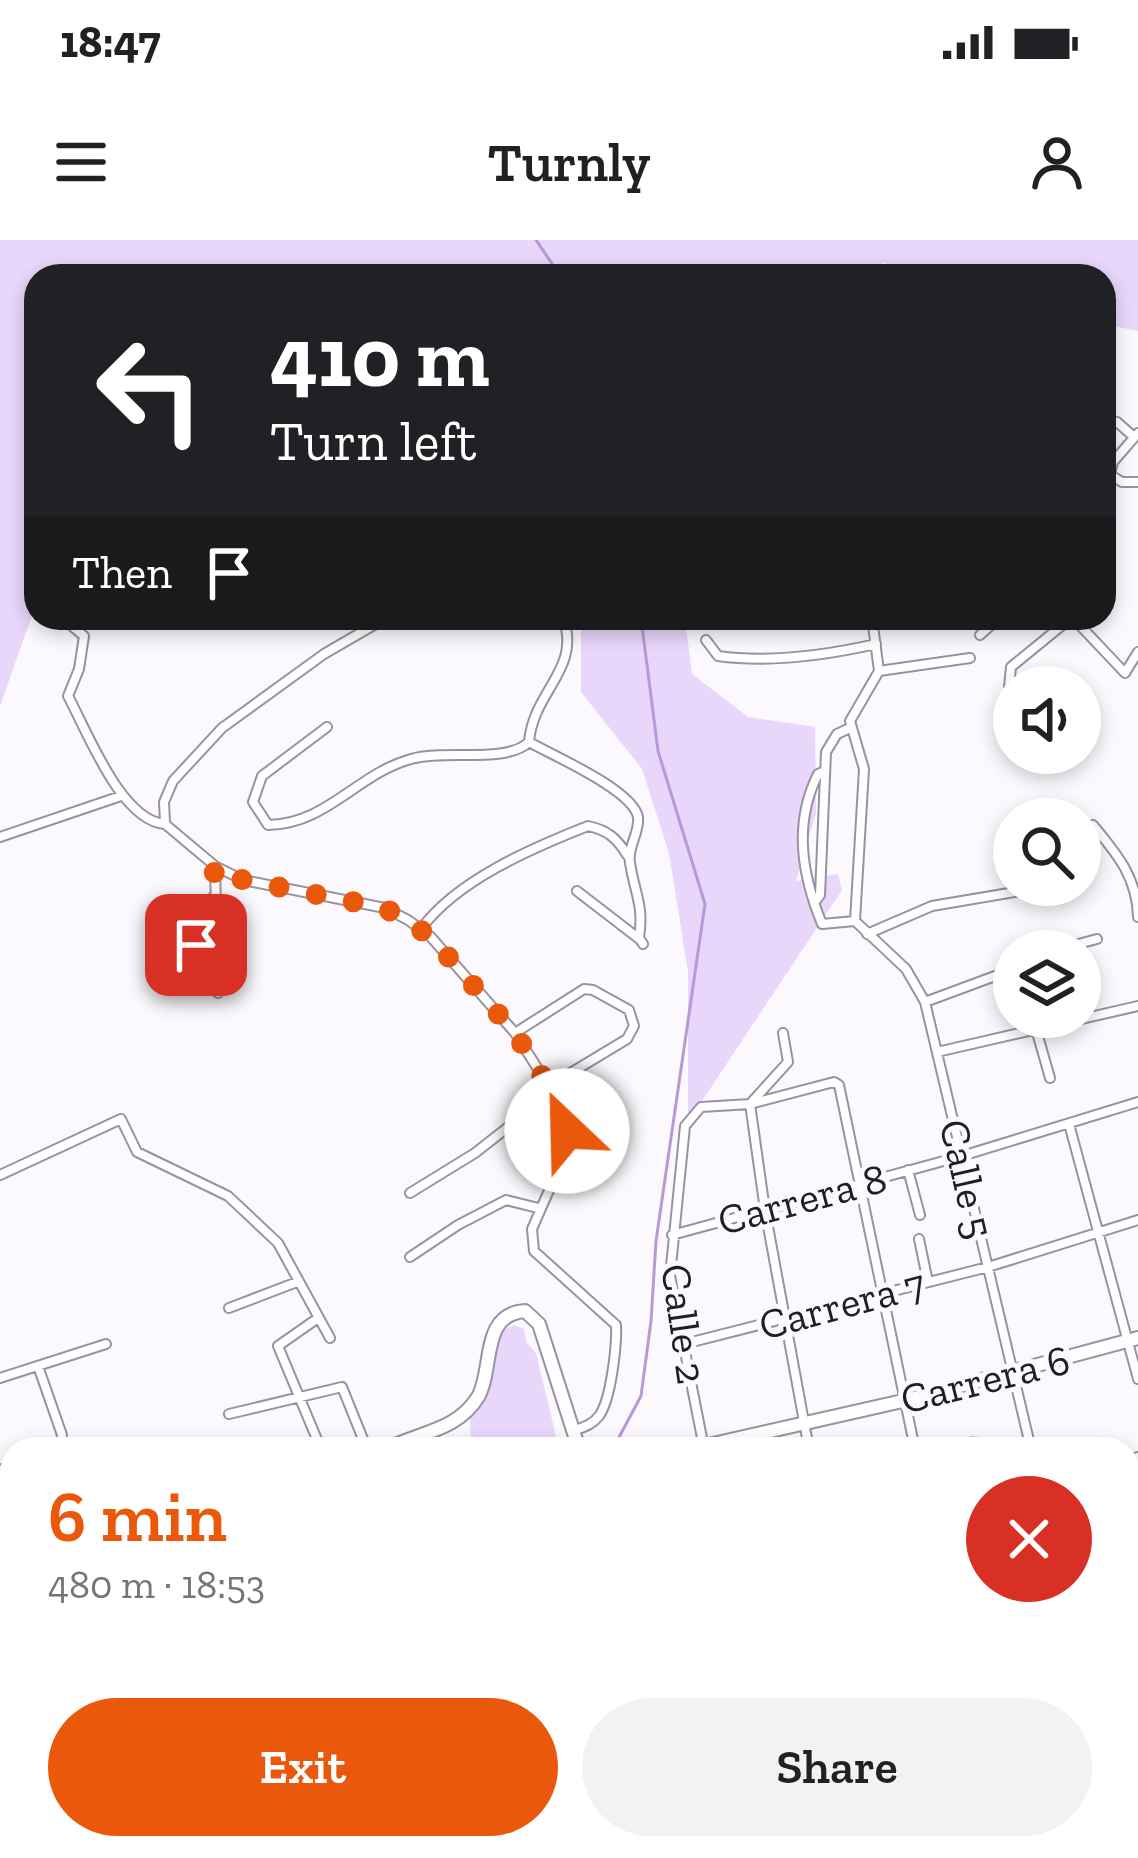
<!DOCTYPE html>
<meta charset="utf-8">
<style>
:root{--surface:#fff;--page:#f2f2f2;--text:#202124;--muted:#757577;--accent:#ea580c}
body{margin:0;font-family:"Zilla Slab",serif;background:var(--page);color:var(--text);height:100vh;display:flex;flex-direction:column;font-size:45px;white-space:nowrap}
*{box-sizing:border-box;margin:0}
p{font-size:39px;color:var(--muted)}
.icon{flex:none;width:66px;height:66px;fill:none;stroke:currentColor;stroke-width:2;stroke-linecap:round;stroke-linejoin:round}
.map{position:relative;flex:1;overflow:hidden}
.panel{position:absolute;left:0px;top:1197px;width:1140px;height:423px;display:flex;flex-direction:column;background:var(--surface);border-radius:36px 36px 0 0;box-shadow:0 6px 18px #0003}
.panel>*{flex:none}
.guide{position:absolute;left:24px;top:24px;width:1092px;height:366px;border-radius:36px;box-shadow:0 6px 18px #0003;background:#202124;color:#fff;overflow:hidden}
.controls{position:absolute;left:993px;top:426px;display:grid;gap:24px}
.controls a{display:grid;place-items:center;width:108px;height:108px;border-radius:50%;background:var(--surface);box-shadow:0 6px 18px #0003;font-size:60px}
.pin{position:absolute;display:grid;place-items:center;width:102px;height:102px;color:#fff;margin:-51px;border-radius:24px;box-shadow:0 6px 18px #0006}
.me{position:absolute;width:132px;margin:-66px;rotate:336deg;stroke-linejoin:round;filter:drop-shadow(0 0 9px #0008)}
.turn{display:flex;align-items:center;gap:42px;height:252px;padding:0 48px;font-size:54px}
.turn .icon{width:156px;height:156px;stroke-width:2.5}
.turn b{display:block;font-size:84px;line-height:102px}
.then{display:flex;align-items:center;height:114px;padding:0 48px;background:#0003;gap:24px;font-size:45px}
.round{display:grid;place-items:center;flex:none;width:126px;height:126px;border-radius:63px;background:var(--page)}
.headline{display:flex;align-items:center;justify-content:space-between;height:204px;padding:0 48px}
h1{font-size:72px;font-weight:600;line-height:90px;color:var(--accent)}
.primary-button{display:flex;gap:24px;margin-top:auto;padding:24px 48px}
.primary-button a{flex:1;height:138px;border-radius:72px;background:var(--accent);color:#fff;font-size:48px;font-weight:600;line-height:138px;text-align:center}
.primary-button a+a{background:var(--page);color:var(--text)}
.status{display:flex;justify-content:space-between;align-items:center;height:84px;padding:0 60px;background:var(--surface);direction:ltr}
.status svg{height:33px;fill:currentColor}
header{display:flex;justify-content:space-between;align-items:center;height:156px;padding:0 48px;background:var(--surface);font-size:54px;font-weight:600}
.map>svg:first-child{display:block}
</style>
<div class="status"><b>18:47</b><svg viewBox="0 0 49 12"><path d="M0 12V9h3v3zM5 12V6h3v6zM10 12V3h3v9zM15 12V0h3v12zM26 1h20v11H26zM47 4h2v5h-2z"/></svg></div>
<header><svg class="icon" aria-label="menu" viewBox="0 0 24 24"><path d="M4 6h16M4 12h16M4 18h16"/></svg>Turnly<svg class="icon" aria-label="person" viewBox="0 0 24 24"><circle cx="12" cy="8" r="4"/><path d="M4 21q1-7 8-7t8 7"/></svg></header>
<div class="map">
<svg width="1138" height="1618" viewBox="0 0 1138 1618">
<rect width="100%" height="100%" fill="#fbf9fd"/>
<!-- built -->
<path fill="#f3e8fe" d="M286,1608H494L496,1618H275Z"/>
<!-- green -->
<path fill="#e9d6fb" d="M0,0H1138V91L1104,84V36H906L885,23L823,36H36V364L0,466Z
M581,378H685L692,434L748,477L815,487L816,573L796,641L838,634L842,650L688,882V732L669,613L642,529L581,452Z
M514,1085L524,1089L527,1103L536,1113L559,1209H471L470,1178L488,1147L498,1092Z
M494,1608H578L576,1618H496Z
M1024,1608H1122L1123,1618H1024Z"/>
<g fill="none" stroke-linecap="round" stroke-linejoin="round">
<!-- stream -->
<path stroke="#b998d7" stroke-width="3" d="M536,0L557,31V36
M605,1209L616,1203L641,1156L651,1081L656,1001L705,664L658,511L641,378
M531,1608L532,1618"/>
<!-- minor casing -->
<g stroke="#9a91a3" stroke-width="12">
<path id="minor" d="M1104,179L1117,182L1134,197
M1138,193L1113,222L1110,235L1122,242H1138
M1104,306L1110,326L1104,338
M73,378V387L84,396L79,429L68,456C87,491 121,581 165,584
M386,378L324,414L222,488L173,541L164,562L165,584L215,626L243,640L385,668L408,680L430,696L515,793L561,865L567,891L562,921L532,989L534,1011L616,1085C617,1105 611,1160 599,1176C592,1185 583,1187 573,1191
M872,378L879,431L850,481L864,529L855,681L906,729L925,762L1031,1209
M1073,378L1125,433L1138,412
M980,395L999,378
M706,400L718,416C768,423 827,415 876,404
M879,431L970,418
M1014,456L1009,447L1011,427L1071,378
M327,487L262,536L253,562L268,585C327,584 357,534 411,519C445,509 506,524 529,502C552,515 633,550 638,577C640,593 627,607 630,623C635,655 644,664 639,698L643,704
M529,502C533,451 582,429 563,378
M825,531L818,534C793,584 802,635 822,684L855,681
M1093,585C1117,614 1137,637 1138,677
M0,597L121,556
M215,626L218,753
M577,651L638,698
M814,663L820,655L826,512L837,494L850,488
M152,689C159,706 169,712 189,712L202,693L213,657
M421,689C457,640 532,608 588,586C607,590 617,598 627,615
M867,694L932,666L1056,645
M1071,711V706L1097,699
M925,762L1014,729
M1036,789L1050,838
M515,793L584,749L593,750L629,770L634,786L627,799L549,846
M783,793L788,822L750,864L765,970L809,1209
M937,812L1138,766
M1069,884L1138,1139
M908,930L920,975
M0,935L121,879L137,912L228,956L278,1003L330,1098
M410,953L475,913L553,852
M672,995L962,916L1138,862
M919,999L928,1042
M410,1017L458,985L506,960L538,968
M229,1068L297,1042
M318,1078L278,1106L321,1209
M684,1104L988,1027L1138,980
M38,1126L62,1195L61,1202L53,1209
M0,1138L106,1104
M229,1174L342,1147L367,1209
M704,1208L670,1036L685,886L701,867L750,864L834,842L839,845L915,1209
M942,1209C963,1202 978,1199 998,1209
M1128,1220L1138,1217
M0,1230L12,1225
M0,1263L12,1286
M1128,1359L1138,1355
M1128,1388L1138,1407
M0,1440H12
M1128,1572L1138,1568
M12,1585V1598
M14,1608L17,1618
M189,1608L191,1618
M233,1608V1618
M870,1608L872,1618
M125,1618H131
M263,1618L273,1608
M733,1618L790,1608"/>
</g>
<!-- tertiary casing -->
<g stroke="#9a91a3" stroke-width="15">
<path id="tertiary" d="M666,1608L667,1618"/>
</g>
<!-- secondary casing -->
<g stroke="#9a91a3" stroke-width="16">
<path id="secondary" d="M387,1209C419,1192 457,1191 478,1157C494,1129 480,1074 525,1071L539,1084L579,1209
M691,1209L907,1160L1138,1098
M0,1296L12,1292"/>
</g>
<!-- minor -->
<use href="#minor" stroke="#fff" stroke-width="8"/>
<!-- tertiary -->
<use href="#tertiary" stroke="#fff" stroke-width="10"/>
<!-- secondary -->
<use href="#secondary" stroke="#fff" stroke-width="12"/>
</g>
<g fill="none" stroke-linecap="round" stroke-linejoin="round">
<!-- route -->
<path stroke="#ea580c" stroke-width="21" stroke-dasharray="0 37.8" d="M196,705L215,650L214,626L243,640L385,668L430,696L515,793L561,866L567,891"/>
</g>
<g text-anchor="middle" dominant-baseline="central" stroke-width="10" stroke-linejoin="round" paint-order="stroke">
<!-- street labels -->
<g font-size="42" fill="#211d24" stroke="#fbf9fd">
<text transform="translate(967 939) rotate(77)">Calle 5</text>
<text transform="translate(802 959) rotate(-15)">Carrera 8</text>
<text transform="translate(842 1064) rotate(-15)">Carrera 7</text>
<text transform="translate(684 1084) rotate(82)">Calle 2</text>
<text transform="translate(985 1139) rotate(-14)">Carrera 6</text>
</g>
</g>
</svg>
<div class="controls">
<a><svg class="icon" aria-label="sound" viewBox="0 0 24 24"><path d="M4 9h4l5-4v14l-5-4H4zM17 9q2 3 0 6"/></svg></a>
<a><svg class="icon" aria-label="search" viewBox="0 0 24 24"><circle cx="10" cy="10" r="6"/><path d="M15 15l6 6"/></svg></a>
<a><svg class="icon" aria-label="layers" viewBox="0 0 24 24"><path d="M12 4l9 5-9 5-9-5zM3 14l9 5 9-5"/></svg></a>
</div>
<div class="pin" style="left:196px;top:705px;background:#d93025"><svg class="icon" aria-label="arrive" viewBox="0 0 24 24"><path d="M6 21V4h12l-3 4 3 4H6"/></svg></div>
<svg class="me" style="left:567px;top:891px" viewBox="-20 -20 40 40"><circle r="19" fill="#fff"/><path d="M0-13L10 11 0 6-10 11z" fill="#ea580c"/></svg>
<div class="guide">
<div class="turn"><svg class="icon" aria-label="left" viewBox="0 0 24 24"><path d="M17 20v-9H6M10 6l-5 5 5 5"/></svg><div><b>410 m</b>Turn left</div></div>
<div class="then">Then<svg class="icon" aria-label="arrive" viewBox="0 0 24 24"><path d="M6 21V4h12l-3 4 3 4H6"/></svg></div>
</div>
<section class="panel">
<div class="headline"><div><h1>6 min</h1><p>480 m · 18:53</p></div><a class="round" style="background:#d93025;color:#fff"><svg class="icon" aria-label="close" viewBox="0 0 24 24"><path d="M6 6l12 12M18 6L6 18"/></svg></a></div>
<div class="primary-button"><a>Exit</a><a>Share</a></div>
</section>
</div>
